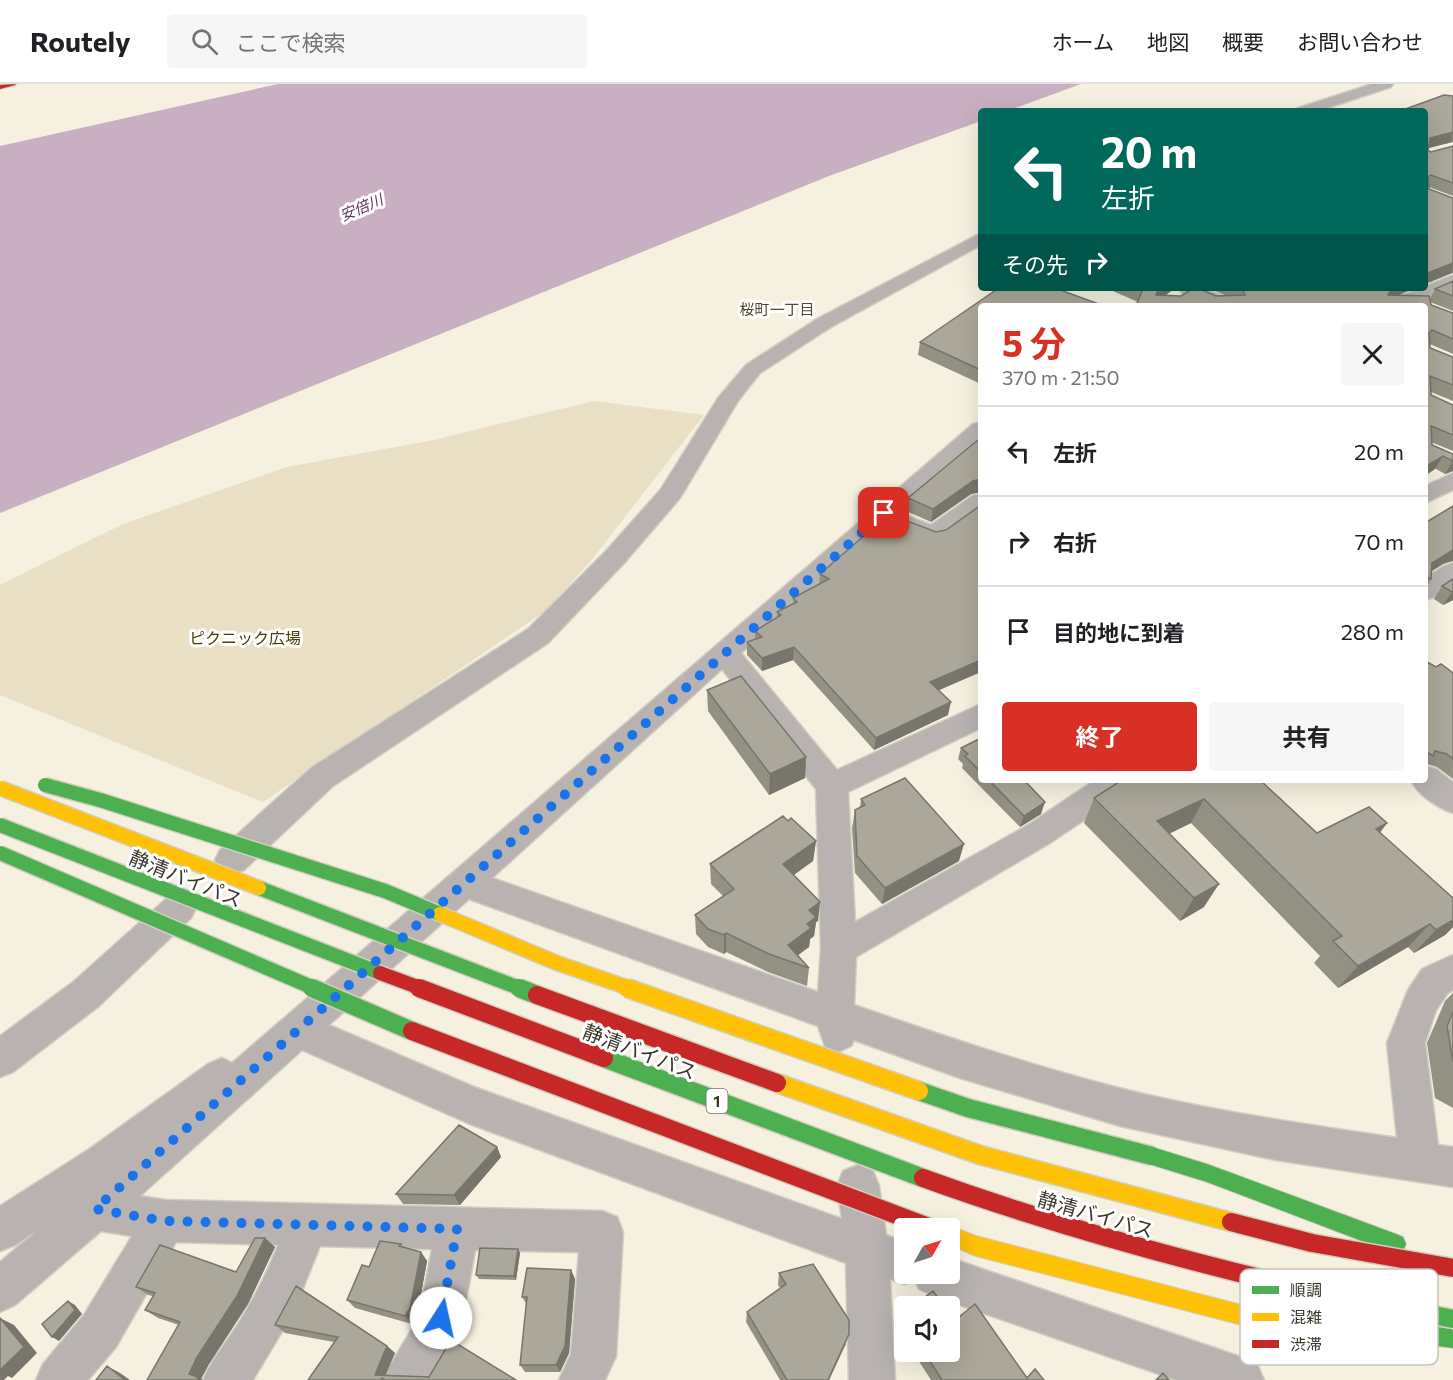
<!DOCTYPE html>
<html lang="ja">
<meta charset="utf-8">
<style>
:root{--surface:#fff;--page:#f6f6f6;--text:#202124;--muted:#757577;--line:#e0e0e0;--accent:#d93025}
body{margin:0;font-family:Commissioner,"Noto Sans JP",sans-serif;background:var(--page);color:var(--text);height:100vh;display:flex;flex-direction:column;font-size:22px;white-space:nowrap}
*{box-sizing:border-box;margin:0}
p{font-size:20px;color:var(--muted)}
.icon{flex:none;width:33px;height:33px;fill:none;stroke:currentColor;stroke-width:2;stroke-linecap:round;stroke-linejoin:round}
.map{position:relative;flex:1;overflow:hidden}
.side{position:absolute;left:978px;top:219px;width:450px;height:480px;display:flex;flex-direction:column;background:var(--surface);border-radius:6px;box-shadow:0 6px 24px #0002}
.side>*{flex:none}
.top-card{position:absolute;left:978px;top:24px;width:450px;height:183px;border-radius:6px;box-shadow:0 6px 24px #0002;background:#00695c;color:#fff;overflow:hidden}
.needle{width:39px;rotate:51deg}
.buttons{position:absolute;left:894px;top:1134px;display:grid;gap:12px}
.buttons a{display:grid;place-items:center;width:66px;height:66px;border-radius:6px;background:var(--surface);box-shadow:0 6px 24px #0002;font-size:30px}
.pin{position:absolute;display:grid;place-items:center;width:51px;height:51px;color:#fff;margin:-26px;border-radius:12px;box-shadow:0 3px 9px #0006}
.me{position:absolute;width:66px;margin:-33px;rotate:10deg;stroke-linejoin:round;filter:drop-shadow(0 0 4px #0008)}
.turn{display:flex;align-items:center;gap:21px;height:126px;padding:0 24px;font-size:27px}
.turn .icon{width:78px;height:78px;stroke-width:2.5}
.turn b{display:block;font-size:42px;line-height:51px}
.then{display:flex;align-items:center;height:57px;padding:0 24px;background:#0003;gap:12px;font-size:22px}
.round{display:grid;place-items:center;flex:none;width:63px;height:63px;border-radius:6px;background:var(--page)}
.summary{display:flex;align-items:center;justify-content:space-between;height:102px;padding:0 24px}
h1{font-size:36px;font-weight:700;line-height:45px;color:var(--accent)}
.action{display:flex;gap:12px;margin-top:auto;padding:12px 24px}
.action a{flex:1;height:69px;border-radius:6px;background:var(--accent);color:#fff;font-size:24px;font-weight:700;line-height:69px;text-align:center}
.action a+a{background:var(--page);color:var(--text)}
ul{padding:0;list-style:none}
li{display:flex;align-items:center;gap:18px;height:90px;padding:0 24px;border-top:2px solid var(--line)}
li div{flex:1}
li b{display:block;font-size:22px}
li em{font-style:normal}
header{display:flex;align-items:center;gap:36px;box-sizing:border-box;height:84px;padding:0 30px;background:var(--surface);border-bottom:2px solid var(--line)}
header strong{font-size:28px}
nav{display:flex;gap:33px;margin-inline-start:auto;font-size:21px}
.search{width:420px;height:54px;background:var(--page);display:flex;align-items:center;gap:15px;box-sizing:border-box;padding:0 21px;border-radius:6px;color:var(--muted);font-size:22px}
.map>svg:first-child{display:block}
</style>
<header>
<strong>Routely</strong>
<div class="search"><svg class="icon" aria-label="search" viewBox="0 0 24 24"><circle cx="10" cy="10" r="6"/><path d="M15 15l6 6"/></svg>ここで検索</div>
<nav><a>ホーム</a><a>地図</a><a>概要</a><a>お問い合わせ</a></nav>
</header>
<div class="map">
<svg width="1453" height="1296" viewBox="0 0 1453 1296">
<rect width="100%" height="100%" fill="#f5f0df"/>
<!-- green -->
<path fill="#e8dfc4" d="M594,317L704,331L590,478L544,528L263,718L0,611V501L123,440L287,383L429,357Z"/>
<!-- water -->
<path fill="#c8afc1" d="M278,0H1081L1007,27H981V37L829,92L0,429V62Z"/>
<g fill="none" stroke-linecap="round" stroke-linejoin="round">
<!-- street casing -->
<g stroke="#d2cec0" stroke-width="3">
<path id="street" d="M1372,0H1393L1391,3L1318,27H1296L1298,24Z
M981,149V161L831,243L760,289L738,317L680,414L625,478L548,559L333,702L244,786L232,790L220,786L215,776L220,766L311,684L528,545L607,466L661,405L718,314L746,281L817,235Z
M1453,191V204L1411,222H1384L1387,218Z
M1182,204H1202L1236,218L1239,222H1212L1183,210L1180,206Z
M981,338V357L896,432L903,430L931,441L972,412L981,410V429L942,457L933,459L894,444L891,438L893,435L741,569L837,686L981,620V644L848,708L855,838L1028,741L1095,696H1135L1130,705L1050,759L856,873L854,921C941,951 1029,981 1119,1004C1210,1027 1304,1040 1397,1054L1387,959L1408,906L1422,885L1453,871V906L1448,909L1436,926L1425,959L1438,1061L1453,1063V1103L1276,1076L1120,1042L960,994L854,956L851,962L838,968L825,962L818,942L469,815L329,941L474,1003L842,1135L837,1102L843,1087L858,1081L873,1087L879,1102L886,1151L904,1158V1190H950V1174L1241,1273L1257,1280L1264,1296H1176L934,1212L919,1205L915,1196L904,1200L890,1195L895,1296H849L846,1179L470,1040L302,966L140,1112L165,1116L602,1127L617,1133L623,1148L616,1272L605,1296H559L571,1270L579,1168L475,1166C466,1218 462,1250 433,1296H384L391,1280L419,1233L432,1165L320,1162L293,1229L253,1296H203C212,1275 226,1259 238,1240C254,1215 267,1189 278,1161L176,1158L116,1263L88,1296H36L43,1280L84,1231L132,1152L101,1147L15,1221L0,1228V1178L39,1145L15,1161L0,1167V1122L88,1066L208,980L222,974L232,979L973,340ZM722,585L816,705L821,865L818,908L492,794Z
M1453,389V406L1425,419V402Z
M1453,479V500L1434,513L1425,516V494L1444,482Z
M1425,682L1436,685L1453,698V729C1438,724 1418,711 1411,696H1425Z
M179,809L191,814L196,824L191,834L99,922L13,988L0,993V952L73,898L167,814Z"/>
</g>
<!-- fast casing -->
<g stroke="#d2cec0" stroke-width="2">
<path id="fast" d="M1152,1063L1207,1080L1396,1150L1403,1153L1406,1160L1403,1167L1396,1170L1207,1098L1152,1081L1146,1078L1143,1072L1146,1066Z
M1349,1231L1451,1245L1453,1246V1264L1349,1251L1342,1248L1339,1241L1342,1234Z"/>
</g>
<!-- slow casing -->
<g stroke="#d2cec0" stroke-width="2">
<path id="slow" d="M950,1142L976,1152L1261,1226L1349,1231L1356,1234L1359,1241L1356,1248L1349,1251L1261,1246L976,1172L950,1161V1144H945Z"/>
</g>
<!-- jam casing -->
<g stroke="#d2cec0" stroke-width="2">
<path id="jam" d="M16,0L15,1L0,5V1Z"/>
</g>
<!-- street -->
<use href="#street" fill="#b8b3b1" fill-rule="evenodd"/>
<!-- fast -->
<use href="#fast" fill="#4caf50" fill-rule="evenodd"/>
<!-- slow -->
<use href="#slow" fill="#ffc107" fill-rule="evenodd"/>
<!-- jam -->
<use href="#jam" fill="#c62828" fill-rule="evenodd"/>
<!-- fast-bridge-far1 casing -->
<g stroke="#d2cec0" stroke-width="17" stroke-linecap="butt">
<path id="fast-bridge-far1" d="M45,701L100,716L385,807L440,830
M0,741L380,889
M0,769L316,905
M259,804L522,905"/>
</g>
<!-- fast-bridge casing -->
<g stroke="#d2cec0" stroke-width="21" stroke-linecap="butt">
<path id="fast-bridge" d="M312,904L412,947
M519,904L537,911
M604,974L923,1094
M919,1007L968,1024L1152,1072
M1301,1204L1453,1235"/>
</g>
<!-- slow-bridge-far1 casing -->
<g stroke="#d2cec0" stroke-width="17" stroke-linecap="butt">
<path id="slow-bridge-far1" d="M0,704L259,804
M440,830L557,879L632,905"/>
</g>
<!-- slow-bridge casing -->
<g stroke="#d2cec0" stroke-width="21" stroke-linecap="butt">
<path id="slow-bridge" d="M627,904L919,1007
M777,999L980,1071L1231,1138"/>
</g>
<!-- jam-bridge-far1 casing -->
<g stroke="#d2cec0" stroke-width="17" stroke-linecap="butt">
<path id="jam-bridge-far1" d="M380,889L423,905"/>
</g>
<!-- jam-bridge casing -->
<g stroke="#d2cec0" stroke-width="21" stroke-linecap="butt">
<path id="jam-bridge" d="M419,904L604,974
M537,911L777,999
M412,947L931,1144
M923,1094C1047,1139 1173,1174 1301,1204
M1231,1138L1312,1159L1453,1184"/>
</g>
<!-- fast-bridge-far1 -->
<use href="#fast-bridge-far1" stroke="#4caf50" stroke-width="14"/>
<!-- fast-bridge -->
<use href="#fast-bridge" stroke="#4caf50" stroke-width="18"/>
<!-- slow-bridge-far1 -->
<use href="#slow-bridge-far1" stroke="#ffc107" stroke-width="14"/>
<!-- slow-bridge -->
<use href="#slow-bridge" stroke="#ffc107" stroke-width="18"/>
<!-- jam-bridge-far1 -->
<use href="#jam-bridge-far1" stroke="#c62828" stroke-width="14"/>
<!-- jam-bridge -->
<use href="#jam-bridge" stroke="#c62828" stroke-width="18"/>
</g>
<!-- wall -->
<path fill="#939084" d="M1453,12V58L1428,64V66L1431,68L1453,62V112L1429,103V105L1453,114V189H1452L1425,200V27Z
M1453,197V227L1430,218L1431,221L1453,229V270L1430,260V264L1453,273V317L1431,308V311L1453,321V367L1431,358L1432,361L1453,370V387L1445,390L1138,218L1106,204H1175L1165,212H1227L1208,204H1415L1397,212L1430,215L1435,205Z
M981,222V300L918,271L920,258Z
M981,354V408L971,410L931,438L906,427L908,414Z
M889,430L939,606L948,631L874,666L793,576L762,587L747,571V558L755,556V547L777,534V528L793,520V514L819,500L820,490Z
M1425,439L1443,480L1432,487L1431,495L1425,505Z
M1453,495V516L1443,521L1434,515L1442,502Z
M1425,577L1436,583L1453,589V695L1437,683L1427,680L1425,682Z
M707,606L806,673L805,694L769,711L708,627Z
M981,654V696H1024L1041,730L1020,743L962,684L963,680L958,675L961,664Z
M1260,696L1317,749L1387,739L1380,749L1453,814V843L1445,851L1414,869L1408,863L1338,904L1314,879L1320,872L1191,739L1169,750L1204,823L1180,837L1084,739L1094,714Z
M861,715L959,777L882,820L855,789L852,744L855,726L860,724Z
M788,737L816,757L813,777L794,791L818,837L816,838L814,852L810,855L809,863L798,871L809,884L807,902L768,888L726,868L724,870L708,863L696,850L695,831L723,812L711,800L710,780Z
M1453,909V1024L1435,1014L1427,959L1445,917Z
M497,1063L501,1073L460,1121L403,1120L396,1110Z
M401,1160L404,1164L421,1168L427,1177L417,1232L412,1240L355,1224L347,1216L369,1183Z
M275,1163L248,1220L209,1280L201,1295L203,1296H147L179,1241L158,1234L145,1226L153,1212L148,1211L136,1203L236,1188Z
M518,1165L520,1169L516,1196L479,1195L476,1191Z
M571,1186L575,1195L569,1269L560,1288H525L520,1281L527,1221L522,1213Z
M779,1189L846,1260L829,1296H780L746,1238L747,1228L780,1204L778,1201Z
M904,1229V1268L900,1275L896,1270L895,1243L899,1233Z
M954,1237L1027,1294L1044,1296H931L913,1268H950Z
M275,1241L387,1262L395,1269L385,1291L516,1296H308L334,1258L285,1249Z"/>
<!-- shaded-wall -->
<path fill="#78756c" d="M1453,48L1452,58L1425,65L1430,54Z
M1453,179L1452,189L1425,200V190Z
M1162,204H1175L1153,220L1157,208Z
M1392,204H1415L1386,216Z
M1443,372L1435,385L1425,392V383Z
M1453,377V387L1445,390L1452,378Z
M981,395V408L971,410L931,438L933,425L973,397Z
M1453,466V477L1443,480L1425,491L1432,479Z
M1452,508H1453V516L1443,521Z
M794,563L793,576L762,587V574Z
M981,576V588L928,611L930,598Z
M951,618L948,631L874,666L876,654Z
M806,673L805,694L769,711L770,690Z
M1204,715L1191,739L1145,761L1157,737Z
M1045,718L1041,730L1020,743L1024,732Z
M1387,739L1368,763L1376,745Z
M816,757L813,777L782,799L783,780Z
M964,760L959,777L882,820L885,804Z
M1219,800L1204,823L1180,837L1194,814Z
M820,818L818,837L816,838L814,852L810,855L809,863L790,877L788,861L809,826Z
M1453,836V843L1445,851L1414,869L1436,846Z
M1430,840L1408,863L1338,904L1358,882Z
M726,849V868L724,870V851Z
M497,1063L501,1073L460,1121L454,1111Z
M265,1154L275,1163L248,1220L209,1280L201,1295L203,1296H200L189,1290L197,1273Z
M518,1165L520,1169L516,1196L514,1192Z
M421,1168L427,1177L417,1232L412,1240L405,1232Z
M571,1186L575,1195L569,1269L560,1288L556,1281Z
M68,1217L75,1221L82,1230L59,1257L52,1253Z
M0,1234L14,1241L37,1269L12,1294L8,1292L4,1296H0Z
M849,1250L829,1296H828Z
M387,1262L395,1269L384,1295V1296H380L375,1291Z
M904,1267L909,1268L900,1275Z
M107,1282L120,1289L130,1296H125Z"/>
<!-- building -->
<path fill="#aba79a" stroke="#78756c" stroke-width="1.5" d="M1444,11L1453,12V48L1430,54L1428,66L1431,68L1453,62V99L1431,91L1428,93L1429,105L1453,114V179L1425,190V27H1400Z
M1453,197V212L1435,205Z
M999,204H1055L1104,222H981V286L920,258Z
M1137,204H1162L1157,208L1156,211L1181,212L1194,204H1197L1216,212L1245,211L1242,204H1392L1388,211L1429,212L1431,221L1453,229V255L1432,246L1429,249L1430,264L1453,273V301L1430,292L1431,311L1453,321V351L1431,342L1432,361L1453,370V377L1443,372L1425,383V222H1136L1142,207Z
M981,354V395L973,397L933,425L908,414L973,360Z
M981,421V576L930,598L951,618L876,654L794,563L762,574L747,558L762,553L755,547L781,531L777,528L797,518L793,514L829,495L820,490L889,430L936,448L946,446Z
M1453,422V466L1432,479L1431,495L1425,492V439Z
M1453,495V508H1452L1442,502Z
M1425,577L1436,583L1441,580L1453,589V675L1447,670L1435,667L1433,672L1425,667Z
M741,592L806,673L770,690L707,606Z
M981,654V688L965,672L968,670L961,664Z
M905,694L964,760L885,804L857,772L855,726L865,721L861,715Z
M989,696H1024L1045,718L1024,732Z
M1122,696H1260L1317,749L1369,723L1387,739L1376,745L1453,814V836L1436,846L1430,840L1358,882L1333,857L1342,852L1204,715L1157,737L1219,800L1194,814L1094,714Z
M783,732L788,737L791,734L816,757L783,780L820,818L809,826L816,833L807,840L811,844L788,861L809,884L769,870L726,849L724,851L708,845L695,831L734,805L710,780Z
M1453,928V978L1447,942Z
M459,1041L497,1063L454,1111L396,1110Z
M255,1154H265L237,1212L197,1273L189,1290L195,1292L200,1296H147L180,1238L145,1226L155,1209L136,1203L160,1161L236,1188Z
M380,1157L401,1160L399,1162L421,1168L410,1224L405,1232L347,1216L362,1181L369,1183Z
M480,1164L518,1165L514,1192L476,1191Z
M813,1180L849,1236V1250L828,1296H787L747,1228L786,1200L779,1189Z
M527,1184L571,1186L565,1262L556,1281H520L527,1213H522Z
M296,1202L387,1262L375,1291L429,1293L451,1256L516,1296H385L382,1294L381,1296H308L338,1253L275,1241Z
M933,1207L944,1222H913Z
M68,1217L75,1226L52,1253L42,1240Z
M975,1220L1027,1294L1035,1285L1044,1296H942L924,1268H950V1231L954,1237Z
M904,1229V1266L901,1261L899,1233Z
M0,1234L24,1263L0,1286Z
M107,1282L125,1296H96Z
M1163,1289L1169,1296H1156Z"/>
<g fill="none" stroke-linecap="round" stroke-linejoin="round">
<!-- route -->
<path stroke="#1a73e8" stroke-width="10" stroke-dasharray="0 18" d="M441,1234L457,1145L165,1137L95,1125L884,429"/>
</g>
<g text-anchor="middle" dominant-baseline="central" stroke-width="6" stroke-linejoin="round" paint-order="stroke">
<!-- far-water labels -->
<g font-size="15" font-style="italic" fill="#603561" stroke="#fff">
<text transform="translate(361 123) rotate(-23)">安倍川</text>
</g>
<!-- far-neighbourhood labels -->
<g font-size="15" fill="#52492e" stroke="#fff">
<text x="777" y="225">桜町一丁目</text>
</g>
<!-- shield labels -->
<rect fill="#fff" stroke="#75726a" stroke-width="1.5" x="706.5" y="1005" width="21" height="24" rx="4.5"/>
<g font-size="15" font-weight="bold" fill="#3a362a">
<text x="717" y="1017">1</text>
</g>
<!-- park labels -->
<g font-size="16" fill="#4b3c03" stroke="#fff">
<text x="245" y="553">ピクニック広場</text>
</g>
<!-- near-street labels -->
<g font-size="20" fill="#3a362a" stroke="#fff">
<text transform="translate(186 794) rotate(22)">静清バイパス</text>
<text transform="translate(640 967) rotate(21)">静清バイパス</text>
<text transform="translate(1096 1130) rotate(16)">静清バイパス</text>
</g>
</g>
<!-- legend -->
<rect x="1240" y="1185" width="198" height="96" rx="9" fill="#fff" stroke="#c4c3bf" stroke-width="1.5"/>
<rect x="1252" y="1202" width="27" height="8" fill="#4caf50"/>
<rect x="1252" y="1229" width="27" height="8" fill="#ffc107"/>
<rect x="1252" y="1256" width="27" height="8" fill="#c62828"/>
<g font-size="16" fill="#3a362a">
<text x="1290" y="1212">順調</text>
<text x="1290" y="1239">混雑</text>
<text x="1290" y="1266">渋滞</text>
</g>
</svg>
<div class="buttons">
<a><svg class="needle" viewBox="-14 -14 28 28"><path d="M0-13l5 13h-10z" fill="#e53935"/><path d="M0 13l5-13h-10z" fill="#757577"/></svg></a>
<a><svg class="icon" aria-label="sound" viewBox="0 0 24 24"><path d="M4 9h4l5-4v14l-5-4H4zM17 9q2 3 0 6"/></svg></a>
</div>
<div class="pin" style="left:884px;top:429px;background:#d93025"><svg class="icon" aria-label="arrive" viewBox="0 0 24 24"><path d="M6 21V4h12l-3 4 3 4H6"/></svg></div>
<svg class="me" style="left:441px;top:1234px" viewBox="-20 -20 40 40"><circle r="19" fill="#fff"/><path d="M0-13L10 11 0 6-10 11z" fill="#1a73e8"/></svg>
<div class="top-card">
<div class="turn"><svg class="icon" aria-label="left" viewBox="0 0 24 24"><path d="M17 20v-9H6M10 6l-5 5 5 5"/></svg><div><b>20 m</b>左折</div></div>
<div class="then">その先<svg class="icon" aria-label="right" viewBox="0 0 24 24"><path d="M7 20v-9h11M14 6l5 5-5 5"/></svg></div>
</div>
<section class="side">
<div class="summary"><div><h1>5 分</h1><p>370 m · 21:50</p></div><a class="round"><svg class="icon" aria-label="close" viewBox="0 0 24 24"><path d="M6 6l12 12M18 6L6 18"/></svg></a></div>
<ul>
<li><svg class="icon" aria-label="left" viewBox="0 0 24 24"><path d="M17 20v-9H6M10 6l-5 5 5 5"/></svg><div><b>左折</b></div><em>20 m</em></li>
<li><svg class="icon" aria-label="right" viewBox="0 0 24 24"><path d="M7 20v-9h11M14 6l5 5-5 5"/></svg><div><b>右折</b></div><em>70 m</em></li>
<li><svg class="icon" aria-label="arrive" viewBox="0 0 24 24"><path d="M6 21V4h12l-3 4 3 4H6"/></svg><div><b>目的地に到着</b></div><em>280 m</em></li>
</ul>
<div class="action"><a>終了</a><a>共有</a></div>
</section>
</div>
